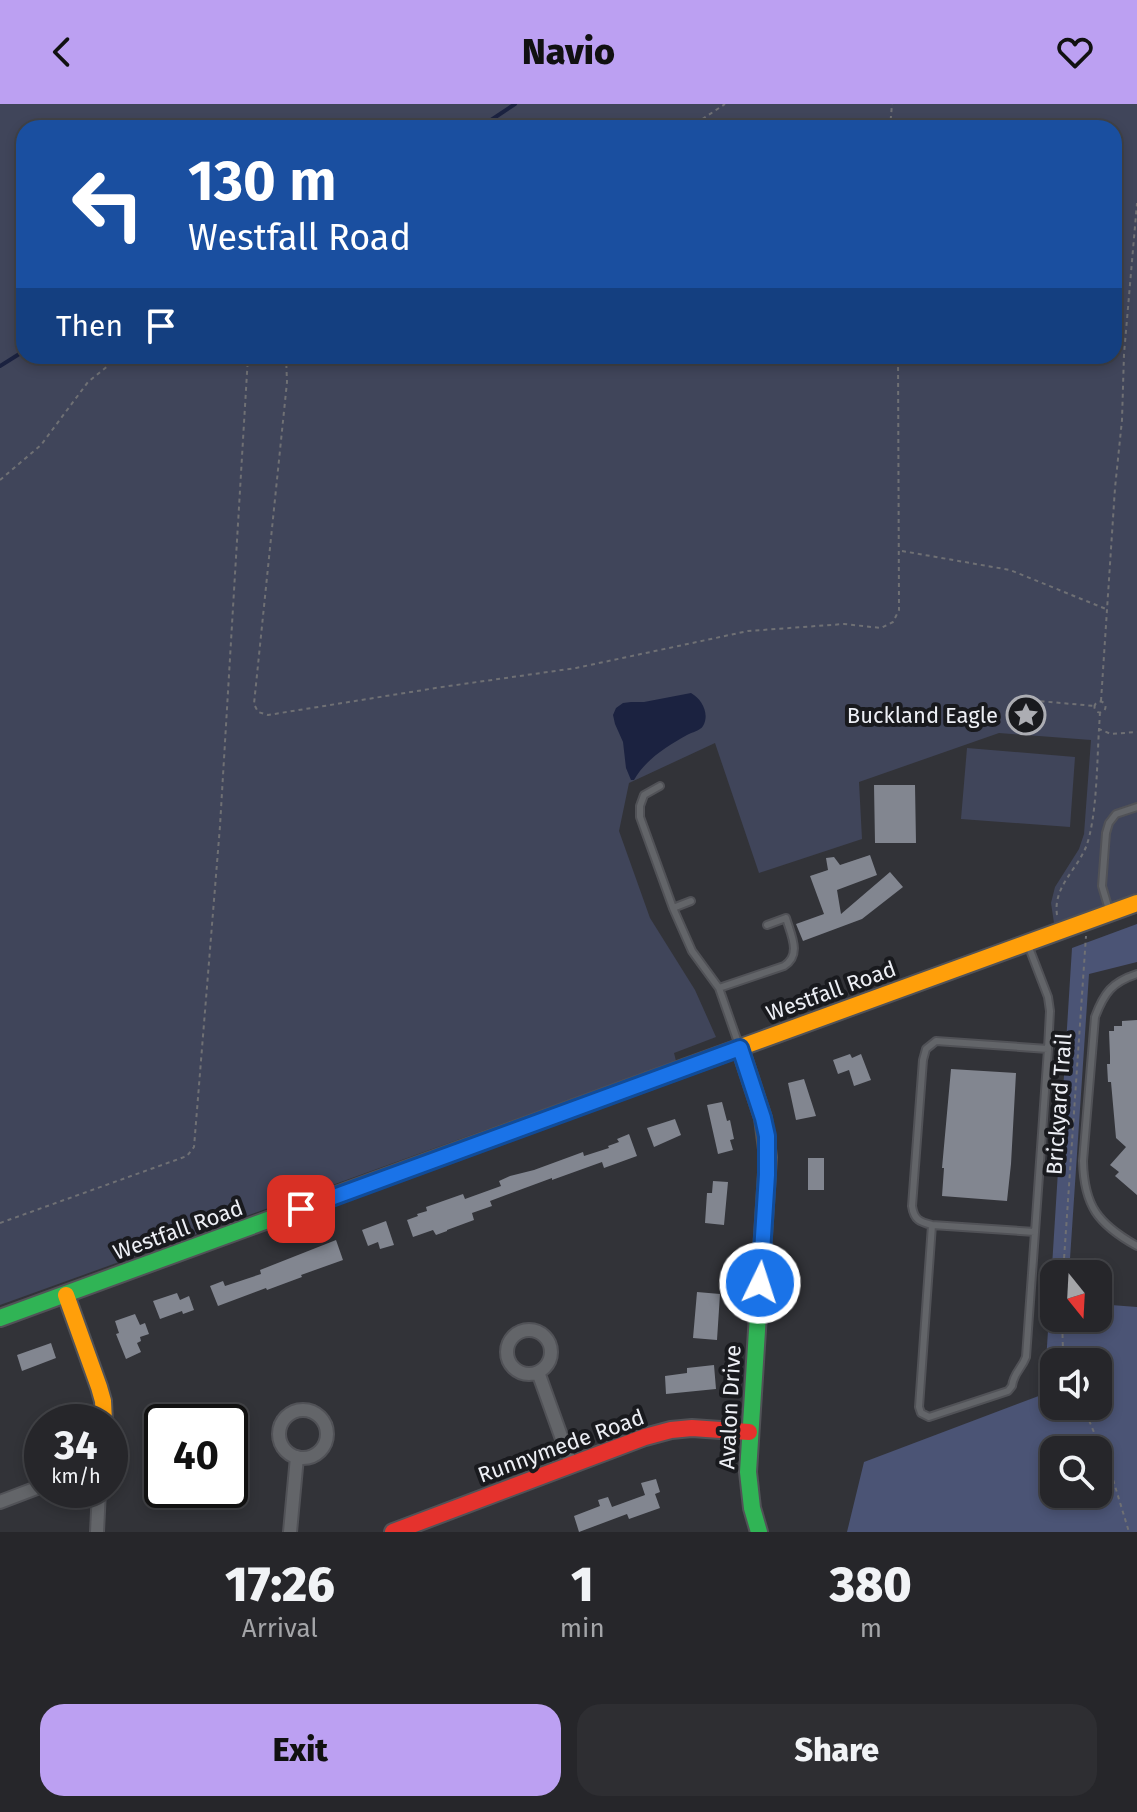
<!DOCTYPE html>
<style>
:root{--surface:#26262a;--page:#2e2e32;--text:#f1f3f6;--muted:#a4a5a8;--line:#424347;--accent:#bca0f2}
body{margin:0;font-family:"Fira Sans",sans-serif;background:var(--page);color:var(--text);height:100vh;display:flex;flex-direction:column;font-size:30px;white-space:nowrap}
*{box-sizing:border-box;margin:0}
p{font-size:26px;color:var(--muted)}
.icon{flex:none;width:44px;height:44px;fill:none;stroke:currentColor;stroke-width:2;stroke-linecap:round;stroke-linejoin:round}
.map{position:relative;height:1428px;overflow:hidden}
.sheet{display:flex;flex-direction:column;background:var(--surface);flex:1}
.sheet>*{flex:none}
.top-card{position:absolute;left:16px;top:16px;width:1106px;height:244px;border-radius:24px;box-shadow:0 4px 12px #0003,0 0 0 2px var(--line);background:#1a4fa0;color:#fff;overflow:hidden}
.needle{width:52px;rotate:162deg}
.tools{position:absolute;left:1040px;top:1156px;display:grid;gap:16px}
.tools a{display:grid;place-items:center;width:72px;height:72px;border-radius:16px;background:var(--surface);box-shadow:0 4px 12px #0003,0 0 0 2px var(--line);font-size:40px}
.speed{position:absolute;left:24px;top:1300px;display:flex;gap:16px;font-size:40px;font-weight:700;text-align:center}
.speed>*{display:grid;place-content:center;width:104px;height:104px;border-radius:50%;background:var(--surface);box-shadow:0 4px 12px #0003,0 0 0 2px var(--line);line-height:1}
.speed small{font-size:20px;font-weight:400}
.speed .limit{border:4px solid #111;border-radius:12px;background:#fff;color:#111}
.pin{position:absolute;display:grid;place-items:center;width:68px;height:68px;color:#fff;margin:-34px;border-radius:16px;box-shadow:0 4px 12px #0006}
.me{position:absolute;width:88px;margin:-44px;rotate:4deg;stroke-linejoin:round;filter:drop-shadow(0 0 6px #0008)}
.turn{display:flex;align-items:center;gap:28px;height:168px;padding:0 40px;font-size:36px}
.turn .icon{width:104px;height:104px;stroke-width:2.5}
.turn b{display:block;font-size:56px;line-height:68px}
.then{display:flex;align-items:center;height:76px;padding:0 40px;background:#0003;gap:16px;font-size:30px}
.eta{display:flex;justify-content:space-evenly;align-items:center;height:136px;text-align:center}
.eta b{font-size:48px;font-weight:800;line-height:56px}
.button{display:flex;gap:16px;margin-top:auto;padding:16px 40px}
.button a{flex:1;height:92px;border-radius:24px;background:var(--accent);color:#111;font-size:32px;font-weight:800;line-height:92px;text-align:center}
.button a+a{background:var(--page);color:var(--text)}
header{display:flex;justify-content:space-between;align-items:center;height:104px;padding:0 40px;background:var(--accent);color:#111;font-size:36px;font-weight:800}
.map>svg:first-child{display:block}
</style>
<header><svg class="icon" aria-label="back" viewBox="0 0 24 24"><path d="M15 5l-7 7 7 7"/></svg>Navio<svg class="icon" aria-label="heart" viewBox="0 0 24 24"><path d="M12 20l-8-8c-3-5 5-10 8-4 3-6 11-1 8 4z"/></svg></header>
<div class="map">
<svg width="1137" height="1428" viewBox="0 0 1137 1428">
<rect width="100%" height="100%" fill="#323338"/>
<!-- green -->
<path fill="#40455a" fill-rule="evenodd" d="M0,0H1137V789L1054,819L1051,799L1055,783L1079,745L1084,730L1091,636L999,629L859,678L862,735L759,769L715,639L629,679L619,727L650,814L695,886L716,933L674,949L676,957L0,1201ZM24,24H1114V252H24Z
M967,644L1075,653L1070,723L961,715Z"/>
<!-- forest -->
<path fill="#4b5475" fill-rule="evenodd" d="M1137,820V858L1089,870L1069,1170H1054V1214H1098V1200L1137,1203V1428H847L864,1358L1044,1290L1072,844ZM1054,1258H1098V1302H1054ZM1054,1346H1098V1390H1054Z"/>
<!-- water -->
<path fill="#1b2240" d="M691,589C702,595 710,610 703,622C700,627 692,628 687,631C667,642 645,656 634,676H631L626,664L623,638L615,620L613,611L616,604L623,599L631,598H644Z"/>
<g fill="none" stroke-linecap="round" stroke-linejoin="round">
<!-- stream -->
<path stroke="#1b2240" stroke-width="4" d="M479,24L515,0
M0,262L24,247"/>
</g>
<!-- building -->
<path fill="#828690" d="M874,681H915L916,739H875Z
M870,751L877,771L837,786L841,810L890,768L903,783L862,815L803,837L796,820L824,810L810,772L828,766L826,754L834,753L840,761Z
M1137,916V1091L1115,1072L1119,1068L1110,1061L1126,1043L1116,1034L1111,978H1108L1107,960H1110V952L1109,927H1114V922H1122V917Z
M850,950L852,954L861,950L871,976L854,982L849,966L838,970L833,956Z
M951,965L1016,969L1011,1060L1007,1097L942,1092L944,1064H942Z
M804,975L816,1012L796,1016L788,979Z
M722,998L727,1017L730,1016L734,1035L730,1036L733,1046L718,1050L707,1001Z
M675,1015L681,1031L654,1043L647,1024Z
M629,1030L637,1052L604,1064L602,1058L552,1076V1074L490,1097L492,1102L472,1109L474,1116L447,1126V1127L436,1131L433,1126L413,1133L407,1116L418,1112L417,1110L427,1107L426,1103L463,1090L465,1095L501,1082L499,1077L510,1072L534,1066L583,1048L584,1052L609,1044L608,1042L619,1038L617,1035Z
M808,1054H824V1086H808Z
M713,1077L728,1078L724,1121L705,1119L707,1089H712Z
M386,1117L394,1141L380,1145L378,1138L368,1142L362,1126Z
M336,1136L343,1156L301,1171L302,1173L267,1186L266,1184L218,1202L210,1182L223,1177L225,1182L261,1170L260,1166Z
M697,1188L720,1190L717,1236L693,1234Z
M177,1189L180,1196L189,1192L194,1206L183,1210L182,1207L160,1215L153,1197Z
M135,1210L140,1221L145,1219L149,1230L140,1233L141,1237L137,1239L141,1248L126,1255L116,1230L119,1229L115,1217Z
M51,1239L56,1254L22,1267L17,1251Z
M714,1261L716,1285L666,1290L665,1272L687,1269V1264Z
M656,1375L660,1388L655,1390L660,1404L629,1415L627,1410L579,1428L574,1412L600,1402L598,1396L608,1393L612,1403L645,1391L641,1379Z"/>
<g fill="none" stroke-linecap="round" stroke-linejoin="round">
<!-- lane casing -->
<g stroke="#515257" stroke-width="10">
<path id="lane" d="M660,682L644,691L640,702V713L673,804L692,847L719,884L740,944
M673,804L691,797
M1110,809L1102,782L1106,729L1109,719L1116,710L1137,703
M1028,841L1048,893L1050,907L1048,945L936,937L926,945L923,956L912,1102C914,1116 920,1118 932,1121L1035,1128L1048,945
M1137,870C1112,878 1104,889 1095,913L1083,1057C1084,1102 1098,1120 1137,1142
M719,884L784,862C802,851 791,831 786,814L767,821
M932,1121L919,1303L921,1309L929,1313L1008,1287L1012,1282C1014,1268 1021,1266 1026,1253L1035,1128"/>
</g>
<!-- street casing -->
<g stroke="#515257" stroke-width="16">
<path id="street" d="M507 1248a22 22 0 1 1 44 0a22 22 0 1 1-44 0Z
M538,1268L571,1360
M279 1330a24 24 0 1 1 48 0a24 24 0 1 1-48 0Z
M0,1398L42,1382
M97,1428L99,1386
M290,1428L297,1353"/>
</g>
<!-- fast casing -->
<g stroke="#515257" stroke-width="20">
<path id="fast" d="M740,944L763,1014L768,1053L748,1368L752,1404L759,1428
M0,1214L648,977"/>
</g>
<!-- slow casing -->
<g stroke="#515257" stroke-width="20">
<path id="slow" d="M648,977L1137,799
M66,1191L99,1283L103,1297L104,1318"/>
</g>
<!-- jam casing -->
<g stroke="#515257" stroke-width="20">
<path id="jam" d="M393,1428L645,1333L671,1326L692,1324L749,1328"/>
</g>
<!-- path -->
<path stroke="#6f7074" stroke-width="2" stroke-dasharray="4 4" stroke-linecap="butt" d="M689,24L725,0
M890,24L892,0
M286,252L287,278L254,600L258,608L268,611L442,583L576,564L748,527L844,520L881,524L893,518L899,506L898,252
M0,376L41,341L88,278L120,252
M902,447L1010,466L1106,505
M1041,597L1040,611L1036,618C1026,624 1019,622 1011,616V604L1016,595L1095,602
M1101,597L1115,384L1122,316L1124,250L1137,99
M1094.5 603a5.5 5.5 0 1 1 11 0a5.5 5.5 0 1 1-11 0Z
M1100,608L1099,625L1111,630L1137,628
M1057,811C1053,783 1076,767 1086,743C1097,714 1097,657 1099,625
M0,1119L187,1052L194,1043L220,722L248,252
M1063,1170L1086,832
M1062,1214L1063,1247L1066,1258
M1083,1302L1111,1369L1129,1428"/>
<!-- lane -->
<use href="#lane" stroke="#636569" stroke-width="6"/>
<!-- street -->
<use href="#street" stroke="#636569" stroke-width="12"/>
<!-- fast -->
<use href="#fast" stroke="#30b455" stroke-width="16"/>
<!-- slow -->
<use href="#slow" stroke="#ff9f0a" stroke-width="16"/>
<!-- jam -->
<use href="#jam" stroke="#e5322d" stroke-width="16"/>
</g>
<g fill="none" stroke-linecap="round" stroke-linejoin="round">
<!-- route casing -->
<g stroke="#114b97" stroke-width="20">
<path id="route" d="M301,1105L740,944L763,1014L767,1032V1071L760,1179"/>
</g>
<!-- route -->
<use href="#route" stroke="#1a73e8" stroke-width="14"/>
</g>
<!-- icons -->
<defs>
<g id="sight-ring" transform="scale(2)"><circle r="9.5" fill="#191a1e" stroke="#acadb3" stroke-width="1.5"/><path d="M0-6L1.8-2.2L6-1.7L2.9 1.2L3.7 5.4L0 3.3L-3.7 5.4L-2.9 1.2L-6-1.7L-1.8-2.2Z" fill="#acadb3"/></g>
</defs>
<g fill-rule="evenodd">
<use href="#sight-ring" x="1026" y="611"/>
</g>
<g text-anchor="middle" dominant-baseline="central" stroke-width="8" stroke-linejoin="round" paint-order="stroke">
<!-- poi labels -->
<g font-size="22" fill="#edeff5" stroke="#191a1e" text-anchor="end">
<text x="998" y="611">Buckland Eagle</text>
</g>
<!-- street labels -->
<g font-size="22" fill="#edeff5" stroke="#191a1e">
<text transform="translate(831 887) rotate(-20)">Westfall Road</text>
<text transform="translate(1059 1000) rotate(-86)">Brickyard Trail</text>
<text transform="translate(178 1126) rotate(-20)">Westfall Road</text>
<text transform="translate(730 1303) rotate(-87)">Avalon Drive</text>
<text transform="translate(561 1342) rotate(-20)">Runnymede Road</text>
</g>
</g>
</svg>
<div class="tools">
<a><svg class="needle" viewBox="-14 -14 28 28"><path d="M0-13l5 13h-10z" fill="#e53935"/><path d="M0 13l5-13h-10z" fill="#a4a5a8"/></svg></a>
<a><svg class="icon" aria-label="sound" viewBox="0 0 24 24"><path d="M4 9h4l5-4v14l-5-4H4zM17 9q2 3 0 6"/></svg></a>
<a><svg class="icon" aria-label="search" viewBox="0 0 24 24"><circle cx="10" cy="10" r="6"/><path d="M15 15l6 6"/></svg></a>
</div>
<div class="speed"><div>34<small>km/h</small></div><div class="limit">40</div></div>
<div class="pin" style="left:301px;top:1105px;background:#d93025"><svg class="icon" aria-label="arrive" viewBox="0 0 24 24"><path d="M6 21V4h12l-3 4 3 4H6"/></svg></div>
<svg class="me" style="left:760px;top:1179px" viewBox="-20 -20 40 40"><circle r="17" fill="#1a73e8" stroke="#fff" stroke-width="3"/><path d="M0-11L8 9 0 5-8 9z" fill="#fff"/></svg>
<div class="top-card">
<div class="turn"><svg class="icon" aria-label="left" viewBox="0 0 24 24"><path d="M17 20v-9H6M10 6l-5 5 5 5"/></svg><div><b>130 m</b>Westfall Road</div></div>
<div class="then">Then<svg class="icon" aria-label="arrive" viewBox="0 0 24 24"><path d="M6 21V4h12l-3 4 3 4H6"/></svg></div>
</div>
</div>
<section class="sheet">
<div class="eta">
<div><b>17:26</b><p>Arrival</p></div>
<div><b>1</b><p>min</p></div>
<div><b>380</b><p>m</p></div>
</div>
<div class="button"><a>Exit</a><a>Share</a></div>
</section>
